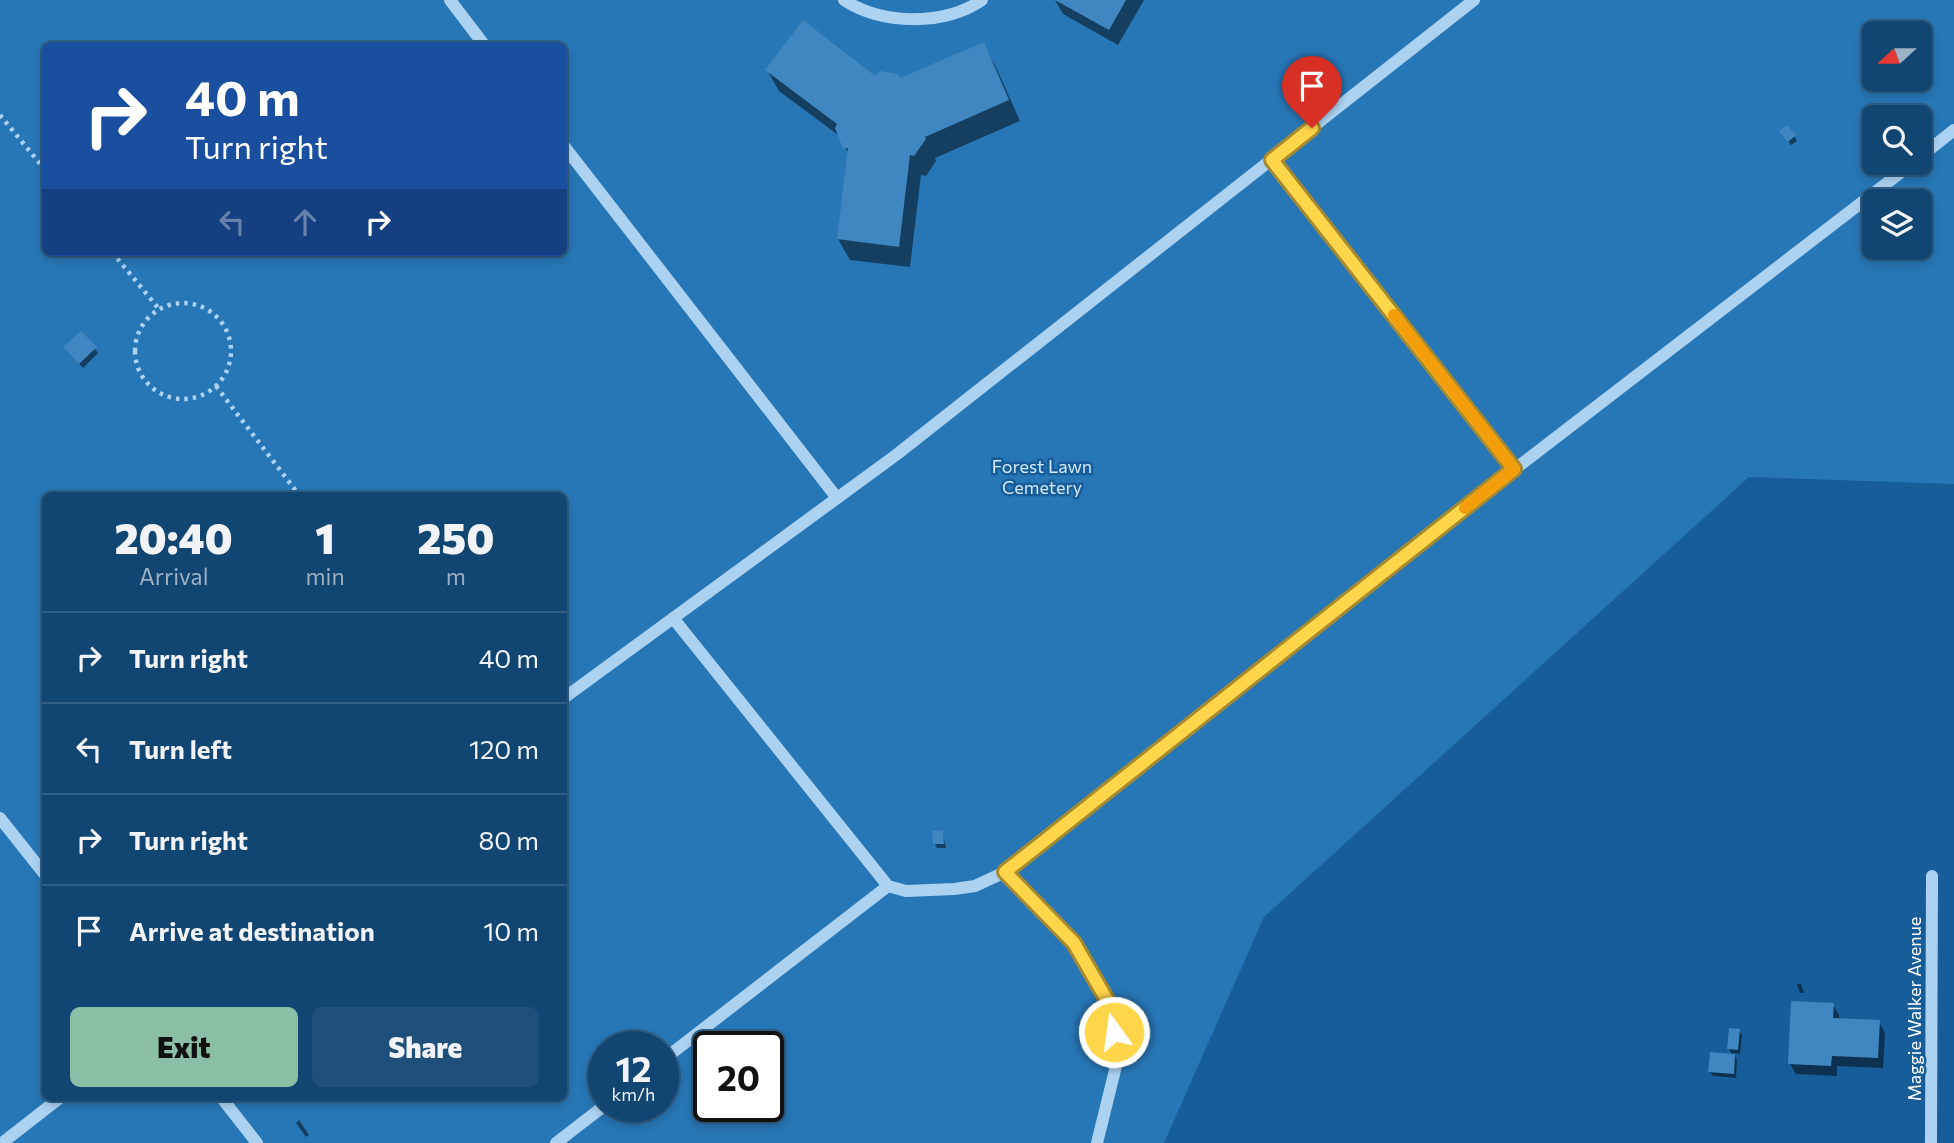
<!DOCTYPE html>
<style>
:root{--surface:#114673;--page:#1e507b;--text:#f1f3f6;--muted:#9cb1c4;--line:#305e85;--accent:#8abfa5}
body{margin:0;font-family:Commissioner,sans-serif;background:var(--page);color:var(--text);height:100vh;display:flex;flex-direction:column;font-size:26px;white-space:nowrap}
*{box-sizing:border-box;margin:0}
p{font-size:23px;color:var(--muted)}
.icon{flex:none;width:38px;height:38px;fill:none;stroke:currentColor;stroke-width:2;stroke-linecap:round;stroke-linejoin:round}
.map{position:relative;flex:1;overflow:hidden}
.drawer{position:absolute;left:42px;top:492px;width:525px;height:609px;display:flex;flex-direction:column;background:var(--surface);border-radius:10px;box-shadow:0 4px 10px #0003,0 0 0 2px var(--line)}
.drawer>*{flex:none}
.banner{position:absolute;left:42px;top:42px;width:525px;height:214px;border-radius:10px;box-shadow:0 4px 10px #0003,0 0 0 2px var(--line);background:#1a4fa0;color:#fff;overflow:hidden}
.needle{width:46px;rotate:249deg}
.buttons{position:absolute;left:1862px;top:21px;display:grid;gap:14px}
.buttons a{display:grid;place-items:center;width:70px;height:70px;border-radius:10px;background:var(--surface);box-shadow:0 4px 10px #0003,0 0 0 2px var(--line);font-size:35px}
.speed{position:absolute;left:588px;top:1031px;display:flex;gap:14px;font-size:35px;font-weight:700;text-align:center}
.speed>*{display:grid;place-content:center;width:91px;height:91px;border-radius:50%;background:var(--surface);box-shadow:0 4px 10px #0003,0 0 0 2px var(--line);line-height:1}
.speed small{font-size:18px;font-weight:400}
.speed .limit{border:4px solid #111;border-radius:10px;background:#fff;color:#111}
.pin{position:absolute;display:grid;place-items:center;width:60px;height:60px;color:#fff;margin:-72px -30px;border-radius:50% 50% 50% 0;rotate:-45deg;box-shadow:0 0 7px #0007}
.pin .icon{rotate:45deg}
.me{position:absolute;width:77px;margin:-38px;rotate:346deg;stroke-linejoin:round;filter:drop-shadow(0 0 5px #0008)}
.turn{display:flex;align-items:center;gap:24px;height:147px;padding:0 28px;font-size:32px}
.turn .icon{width:91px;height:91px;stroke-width:2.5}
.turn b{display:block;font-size:49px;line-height:60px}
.lanes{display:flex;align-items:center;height:66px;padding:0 28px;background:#0003;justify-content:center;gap:35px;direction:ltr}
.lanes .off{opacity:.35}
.eta{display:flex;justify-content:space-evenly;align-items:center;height:119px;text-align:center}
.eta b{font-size:42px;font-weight:800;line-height:49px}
.cta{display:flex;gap:14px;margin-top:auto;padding:14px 28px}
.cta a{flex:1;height:80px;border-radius:10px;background:var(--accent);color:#111;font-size:28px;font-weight:800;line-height:80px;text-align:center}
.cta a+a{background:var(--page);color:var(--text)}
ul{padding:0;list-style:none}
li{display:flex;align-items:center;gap:21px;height:91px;padding:0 28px;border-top:2px solid var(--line)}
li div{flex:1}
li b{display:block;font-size:26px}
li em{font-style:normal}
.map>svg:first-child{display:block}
</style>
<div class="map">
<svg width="1954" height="1143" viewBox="0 0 1954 1143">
<rect width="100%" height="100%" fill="#175d99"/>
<!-- green -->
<path fill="#2776b5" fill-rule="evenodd" d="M0,0H1954V484L1749,477L1264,917L1164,1143H0ZM1874,33H1920V79H1874ZM46,46H564V252H46ZM1874,117H1920V163H1874ZM1874,201H1920V247H1874ZM46,495H564V1097H46ZM604,1046H663V1106H604ZM709,1046H768V1106H709Z"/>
<!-- shadow -->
<path fill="#0007" d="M1055,0H1144L1118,45L1063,14Z
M983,45L995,65L1020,121L935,158L936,161L926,176L921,175L910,267L850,260L838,239L849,155L841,137L779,91L767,70L900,81Z
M1784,136H1794L1797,141L1791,145Z
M95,349L98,353L83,368L68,352Z
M942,831L946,848H937L935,844Z
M1797,984H1801L1804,993H1800Z
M1833,1005L1839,1015V1020L1879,1022L1885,1033L1883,1068L1837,1066V1076L1796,1074L1790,1064Z
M1739,1030L1742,1035L1740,1054L1733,1053L1737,1060L1736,1078L1713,1076L1710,1072L1733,1056L1729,1049Z
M299,1120L309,1135L306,1137L296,1123Z"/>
<!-- building -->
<path fill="#4086c0" d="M1055,0H1126L1109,30Z
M803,20L875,76L880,71L898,74L900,78L984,42L1009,100L925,137L926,139L914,156L910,155L899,247L837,239L848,148L843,149L835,128L837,124L765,70Z
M1787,125L1796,135L1788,142L1779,131Z
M81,331L97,347L79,364L63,347Z
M943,830L944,844H933L932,831Z
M1791,1001L1834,1003L1833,1018L1880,1020L1878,1058L1832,1056L1831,1066L1788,1064Z
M1729,1028L1740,1029L1738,1050L1727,1049Z
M1710,1052L1735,1054L1734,1074L1708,1072Z"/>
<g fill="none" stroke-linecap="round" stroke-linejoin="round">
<!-- path -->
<path stroke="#acd2f2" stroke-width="4.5" stroke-dasharray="3.5 5" stroke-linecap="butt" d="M0,115L46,171
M112,252L159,309
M135 351a48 48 0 1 1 96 0a48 48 0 1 1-96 0Z
M216,386L299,495"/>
<!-- minor -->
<path stroke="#acd2f2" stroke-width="12" d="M450,0L485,46
M844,0C882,25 944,26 982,0
M564,146L837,498
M1920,157L1954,130
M1272,160L1515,469
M673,618L888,886L906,891L954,889L975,886L1005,872L1515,469L1913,163
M564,698L896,455L1474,0
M0,818L46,876
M1005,872L1074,944L1111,1007L1118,1058L1097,1143
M663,1060L888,886
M221,1097L257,1143
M2,1143L61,1097
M556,1143L604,1106
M1931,1143L1932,876"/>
</g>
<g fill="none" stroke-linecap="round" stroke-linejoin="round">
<!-- route casing -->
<g stroke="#a68a30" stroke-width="18">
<path id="route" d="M1114,1032L1111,1007L1074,943L1005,872L1514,469L1272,160L1312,128"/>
</g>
<!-- route -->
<use href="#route" stroke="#ffd54a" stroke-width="12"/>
<!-- slow -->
<path stroke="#f59e0b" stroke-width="12" d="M1394,315L1514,469L1465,508"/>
</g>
<g text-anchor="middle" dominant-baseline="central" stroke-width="5" stroke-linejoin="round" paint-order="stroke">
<!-- park labels -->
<g font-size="18" fill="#d3eafc" stroke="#175d99">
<text x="1042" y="466">Forest Lawn<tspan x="1042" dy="21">Cemetery</tspan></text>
</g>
<!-- street labels -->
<g font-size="18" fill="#fff" stroke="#175d99">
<text transform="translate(1914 1009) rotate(-90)">Maggie Walker Avenue</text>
</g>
</g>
</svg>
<div class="buttons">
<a><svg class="needle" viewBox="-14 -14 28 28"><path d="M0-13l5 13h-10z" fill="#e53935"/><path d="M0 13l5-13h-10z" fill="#9cb1c4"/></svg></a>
<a><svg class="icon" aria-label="search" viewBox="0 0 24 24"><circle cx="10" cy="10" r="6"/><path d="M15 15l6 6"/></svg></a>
<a><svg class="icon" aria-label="layers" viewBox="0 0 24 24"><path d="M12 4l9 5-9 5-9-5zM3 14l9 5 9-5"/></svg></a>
</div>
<div class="speed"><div>12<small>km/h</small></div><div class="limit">20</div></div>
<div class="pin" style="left:1312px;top:128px;background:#d93025"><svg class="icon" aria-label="arrive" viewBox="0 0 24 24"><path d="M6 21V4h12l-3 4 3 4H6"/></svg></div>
<svg class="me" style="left:1114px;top:1032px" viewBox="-20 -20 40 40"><circle r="17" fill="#ffd54a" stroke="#fff" stroke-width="3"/><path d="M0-11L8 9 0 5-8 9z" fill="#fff"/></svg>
<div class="banner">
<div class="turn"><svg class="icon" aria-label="right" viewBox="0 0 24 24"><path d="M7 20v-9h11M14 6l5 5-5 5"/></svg><div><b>40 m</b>Turn right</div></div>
<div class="lanes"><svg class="icon off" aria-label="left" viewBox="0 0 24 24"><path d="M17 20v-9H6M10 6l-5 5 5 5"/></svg><svg class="icon off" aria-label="ahead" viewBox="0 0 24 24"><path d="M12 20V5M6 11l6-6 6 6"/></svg><svg class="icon" aria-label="right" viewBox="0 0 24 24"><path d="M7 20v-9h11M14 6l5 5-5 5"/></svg></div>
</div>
<section class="drawer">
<div class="eta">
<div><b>20:40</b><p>Arrival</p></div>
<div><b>1</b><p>min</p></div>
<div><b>250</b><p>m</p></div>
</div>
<ul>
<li><svg class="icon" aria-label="right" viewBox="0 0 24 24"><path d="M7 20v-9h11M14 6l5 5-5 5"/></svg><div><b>Turn right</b></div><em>40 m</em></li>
<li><svg class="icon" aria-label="left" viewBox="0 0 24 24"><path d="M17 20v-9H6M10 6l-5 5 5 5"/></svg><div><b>Turn left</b></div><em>120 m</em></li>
<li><svg class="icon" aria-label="right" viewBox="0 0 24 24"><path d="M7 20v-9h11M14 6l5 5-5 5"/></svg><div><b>Turn right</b></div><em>80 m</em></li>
<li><svg class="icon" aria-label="arrive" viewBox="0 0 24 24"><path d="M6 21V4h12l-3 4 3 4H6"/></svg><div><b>Arrive at destination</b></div><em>10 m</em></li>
</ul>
<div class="cta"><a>Exit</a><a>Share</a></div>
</section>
</div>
